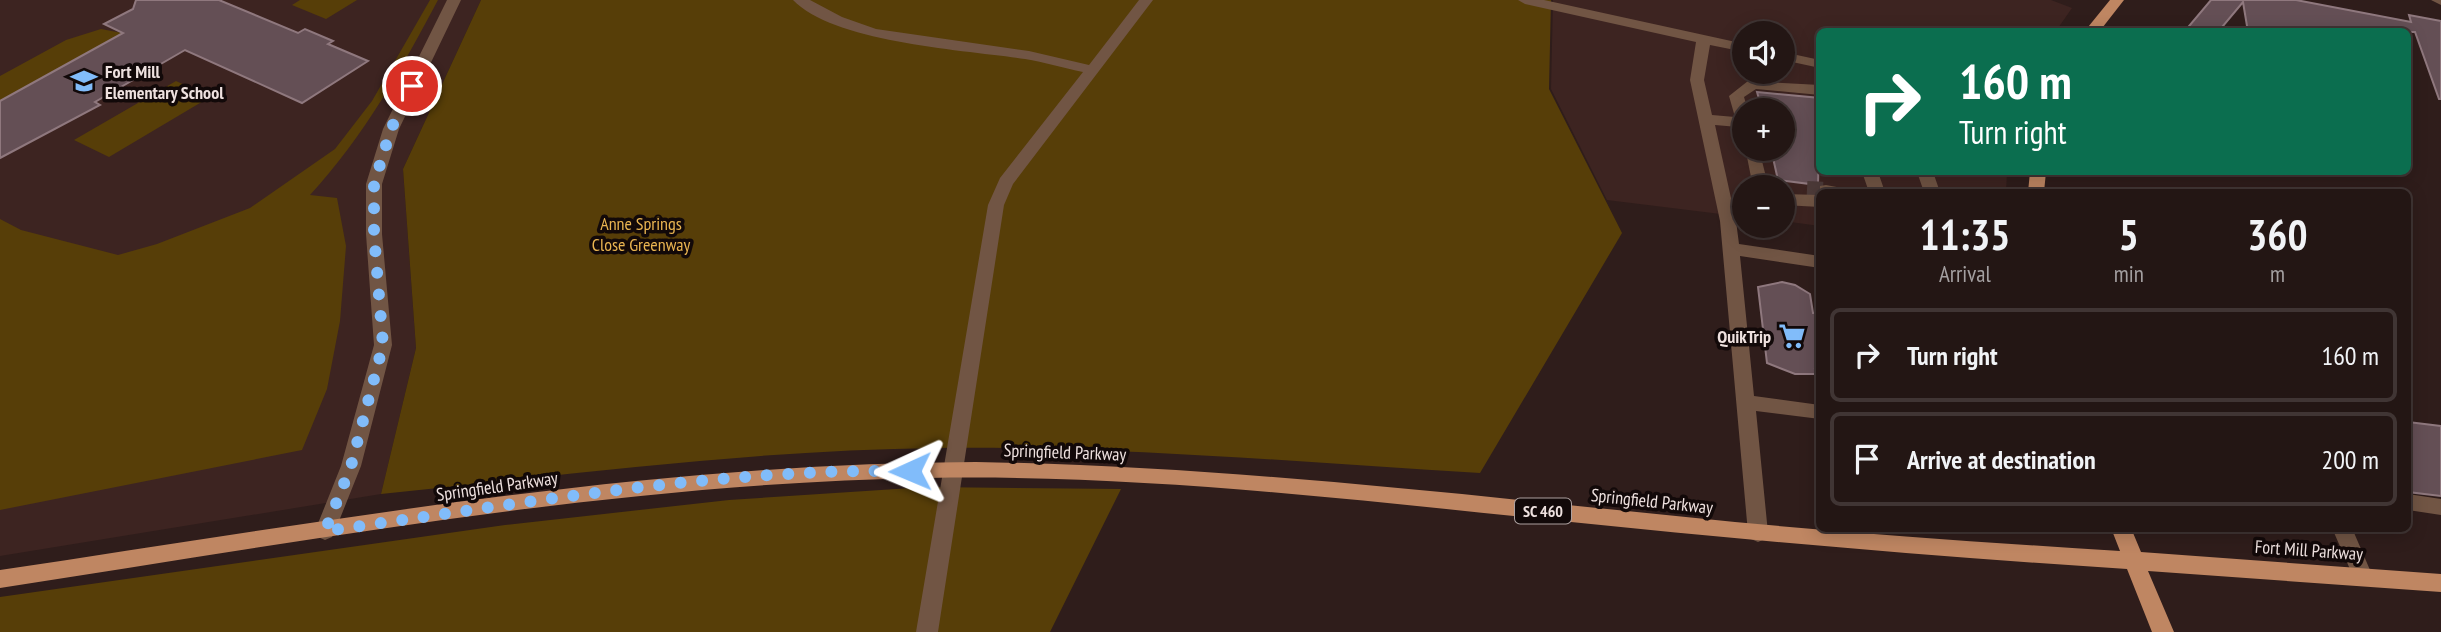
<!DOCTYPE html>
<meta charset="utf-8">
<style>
:root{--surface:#231614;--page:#2f2322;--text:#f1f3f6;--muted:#a39fa0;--line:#403534}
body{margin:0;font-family:"PT Sans Narrow",sans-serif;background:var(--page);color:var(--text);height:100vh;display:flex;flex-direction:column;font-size:26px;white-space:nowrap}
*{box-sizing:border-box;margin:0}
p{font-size:23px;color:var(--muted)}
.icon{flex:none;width:38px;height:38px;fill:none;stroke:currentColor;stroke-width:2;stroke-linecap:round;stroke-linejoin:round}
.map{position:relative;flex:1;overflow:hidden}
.drawer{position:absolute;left:1816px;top:189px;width:595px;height:343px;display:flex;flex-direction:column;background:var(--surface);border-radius:10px;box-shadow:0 4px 18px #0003,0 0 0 2px var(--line)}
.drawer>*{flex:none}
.banner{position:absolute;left:1816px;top:28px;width:595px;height:147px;border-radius:10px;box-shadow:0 4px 18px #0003,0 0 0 2px var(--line);background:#0b6e4f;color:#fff;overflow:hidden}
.tools{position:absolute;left:1732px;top:21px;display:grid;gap:14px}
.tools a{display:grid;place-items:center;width:63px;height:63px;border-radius:50%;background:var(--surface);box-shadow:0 4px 18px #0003,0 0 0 2px var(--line);font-size:35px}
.pin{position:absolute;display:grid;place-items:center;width:60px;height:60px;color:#fff;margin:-30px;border:4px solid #fff;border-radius:50%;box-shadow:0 2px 7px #0007}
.me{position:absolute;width:77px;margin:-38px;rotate:269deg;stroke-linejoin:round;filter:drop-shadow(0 0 5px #0008)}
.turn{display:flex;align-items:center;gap:24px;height:147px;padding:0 28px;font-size:32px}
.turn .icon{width:91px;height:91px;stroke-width:2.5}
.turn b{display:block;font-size:49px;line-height:60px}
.eta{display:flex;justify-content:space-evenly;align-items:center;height:119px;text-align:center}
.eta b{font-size:42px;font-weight:600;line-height:49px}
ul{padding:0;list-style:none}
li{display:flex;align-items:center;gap:21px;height:94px;margin:0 14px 10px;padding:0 14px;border:4px solid var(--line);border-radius:10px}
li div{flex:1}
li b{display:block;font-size:26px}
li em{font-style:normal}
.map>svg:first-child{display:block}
</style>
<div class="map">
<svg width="2441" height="632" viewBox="0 0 2441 632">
<rect width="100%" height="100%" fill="#2f1d1b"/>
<!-- built -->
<path fill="#3d2421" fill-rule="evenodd" d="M0,0H481L403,169L416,348L381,494L0,556Z
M1553,0H2051L2072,8L2056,31L1820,32V172H2007L2006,192H1820V226L1783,221V187H1745V217L1607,200L1551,89ZM1745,33H1783V72H1745ZM1745,110H1783V149H1745Z"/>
<!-- green -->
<path fill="#573e08" d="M300,0H357L326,19L292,5Z
M430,0H438C400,71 365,135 310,195L337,198L346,246L340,321L327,389L302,450L0,510V219L21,230L118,255L157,244L250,208L335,149L372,101Z
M481,0H1551L1549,89L1622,233L1480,473C1300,462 1118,446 938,448C752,450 566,475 381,494L416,348L403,169Z
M101,29L122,33L0,101V76L66,40Z
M176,81L210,97L109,157L74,140Z
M927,487L1121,489L1050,632H0V597L505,525L729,500Z"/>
<!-- building -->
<path fill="#644f55" stroke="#8f787e" stroke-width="2" d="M136,0H219L298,33L305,29L333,41L328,44L368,61L302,103L185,50L95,102L100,105L0,158V101L123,33L104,24L133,9Z
M2211,0H2296L2411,22L2409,15L2441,21V99H2439L2415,32H2248L2243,2L2218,32H2184Z
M1757,92L1820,98L1818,185L1778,180L1771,149H1783V110H1762Z
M1782,282L1795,285L1810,294L1813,313H1818L1820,350H1817L1819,369H1815L1816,374H1795L1767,363L1758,287Z
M2408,422L2441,426V496L2408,492Z"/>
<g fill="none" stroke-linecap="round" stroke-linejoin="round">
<!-- minor-tunnel -->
<path stroke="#4c3a38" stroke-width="16" stroke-dasharray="16 8" stroke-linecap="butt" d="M1807,189L1826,190"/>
<!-- minor -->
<path fill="#715544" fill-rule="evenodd" d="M447,0H461L399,129L382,184V234L392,345L361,466L335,531L332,537L325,540L318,537L315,531L341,466L374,345L366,234V184L383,129Z
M793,0H810L842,17L876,29L1029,51L1089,65L1139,0H1153L1013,184L1004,205L938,632H916L988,205L1000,178L1083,72C1064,68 1044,62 1025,59C966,50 834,43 793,0Z
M1518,0H1544L1745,44V52L1710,45L1704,80L1712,115L1735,117L1729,96L1748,81L1820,85V95L1756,89L1744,97L1748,110H1745V131L1738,127L1715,125L1736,221L1739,244L1820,256V268L1740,256L1754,396L1820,405V419L1756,411L1768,533L1765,539L1758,542L1751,539L1748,533L1720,221L1690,80L1696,42L1525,4Z
M2431,0H2441V5Z
M1783,52L1820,60V68L1783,60Z
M1745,147L1759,149L1767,181L1784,183L1786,187L1784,191L1783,187H1753Z
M1862,172H1878L1885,192H1869Z
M1917,172H1933L1940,192H1924Z
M1826,185L1842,188L1844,192L1820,193V186Z
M1783,194L1820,195V207L1783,205Z
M2408,494L2441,499V515L2408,510Z
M2332,528H2352L2373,577L2370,583L2363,586L2356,583Z"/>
<!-- major -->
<path fill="#bf8662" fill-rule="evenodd" d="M2110,0H2124L2099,32H2084Z
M2030,172H2046L2044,192H2028Z
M976,462C1230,466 1482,497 1735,522C1863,534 1992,543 2120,551L2111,528H2131L2141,552L2441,574V592L2148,571L2174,632H2152L2127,569C1941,557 1756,541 1571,522C1357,500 1142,474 928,478C616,483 307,541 0,588V570C323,522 648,463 976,462Z"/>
</g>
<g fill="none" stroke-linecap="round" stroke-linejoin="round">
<!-- route -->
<path stroke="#81bcfa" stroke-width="12" stroke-dasharray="0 21.6" d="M412,86L391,129L374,184V234L383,345L351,466L325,531C514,505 719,468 910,471"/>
</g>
<!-- icons -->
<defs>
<g id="school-bare" transform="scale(2.1)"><path d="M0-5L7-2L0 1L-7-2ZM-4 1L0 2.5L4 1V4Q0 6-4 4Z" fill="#81bcfa" stroke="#120909" stroke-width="2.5" paint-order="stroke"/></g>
<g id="supermarket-bare" transform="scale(2.1)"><path d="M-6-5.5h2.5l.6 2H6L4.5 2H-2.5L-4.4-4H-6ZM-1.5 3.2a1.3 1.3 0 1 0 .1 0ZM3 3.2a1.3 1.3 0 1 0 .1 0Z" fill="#81bcfa" stroke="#120909" stroke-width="2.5" paint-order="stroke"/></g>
</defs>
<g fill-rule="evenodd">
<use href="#school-bare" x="84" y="81"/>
<use href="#supermarket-bare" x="1792" y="336"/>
</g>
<g text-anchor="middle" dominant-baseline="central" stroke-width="7" stroke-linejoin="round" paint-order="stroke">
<!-- shield labels -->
<rect fill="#120909" stroke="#aca09f" stroke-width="2" x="1515" y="498.5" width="56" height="25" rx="5"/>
<g font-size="16" font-weight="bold" fill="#eee1df">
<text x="1543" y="511">SC 460</text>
</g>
<!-- poi labels -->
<g font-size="18" font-weight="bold" fill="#eee1df" stroke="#120909" text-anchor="start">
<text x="105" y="71">Fort Mill<tspan x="105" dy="21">Elementary School</tspan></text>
<text x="1771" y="336" text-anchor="end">QuikTrip</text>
</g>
<!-- park labels -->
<g font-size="18" fill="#eab551" stroke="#120909">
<text x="641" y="223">Anne Springs<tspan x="641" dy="21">Close Greenway</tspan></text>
</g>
<!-- street labels -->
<g font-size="18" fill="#eee1df" stroke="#120909">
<text transform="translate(1065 452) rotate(2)">Springfield Parkway</text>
<text transform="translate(497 486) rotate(-8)">Springfield Parkway</text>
<text transform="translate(1652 501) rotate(6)">Springfield Parkway</text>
<text transform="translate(2309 550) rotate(4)">Fort Mill Parkway</text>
</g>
</g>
</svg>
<div class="tools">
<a><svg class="icon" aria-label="sound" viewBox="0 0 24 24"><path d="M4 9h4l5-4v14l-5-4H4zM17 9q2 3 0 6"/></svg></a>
<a>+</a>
<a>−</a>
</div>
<div class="pin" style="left:412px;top:86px;background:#d93025"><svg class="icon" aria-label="arrive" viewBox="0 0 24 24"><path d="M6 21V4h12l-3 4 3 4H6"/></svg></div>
<svg class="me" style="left:910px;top:471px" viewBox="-20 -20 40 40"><path d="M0-17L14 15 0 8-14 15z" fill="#81bcfa" stroke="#fff" stroke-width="4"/></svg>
<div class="banner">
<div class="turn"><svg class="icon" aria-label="right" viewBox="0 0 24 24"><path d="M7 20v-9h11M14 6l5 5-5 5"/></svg><div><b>160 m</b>Turn right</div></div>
</div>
<section class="drawer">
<div class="eta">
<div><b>11:35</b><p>Arrival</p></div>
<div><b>5</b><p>min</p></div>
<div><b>360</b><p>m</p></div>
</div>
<ul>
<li><svg class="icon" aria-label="right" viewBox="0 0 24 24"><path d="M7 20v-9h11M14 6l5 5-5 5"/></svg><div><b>Turn right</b></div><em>160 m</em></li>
<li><svg class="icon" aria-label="arrive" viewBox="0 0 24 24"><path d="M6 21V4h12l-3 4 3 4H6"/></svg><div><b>Arrive at destination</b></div><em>200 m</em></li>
</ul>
</section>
</div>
